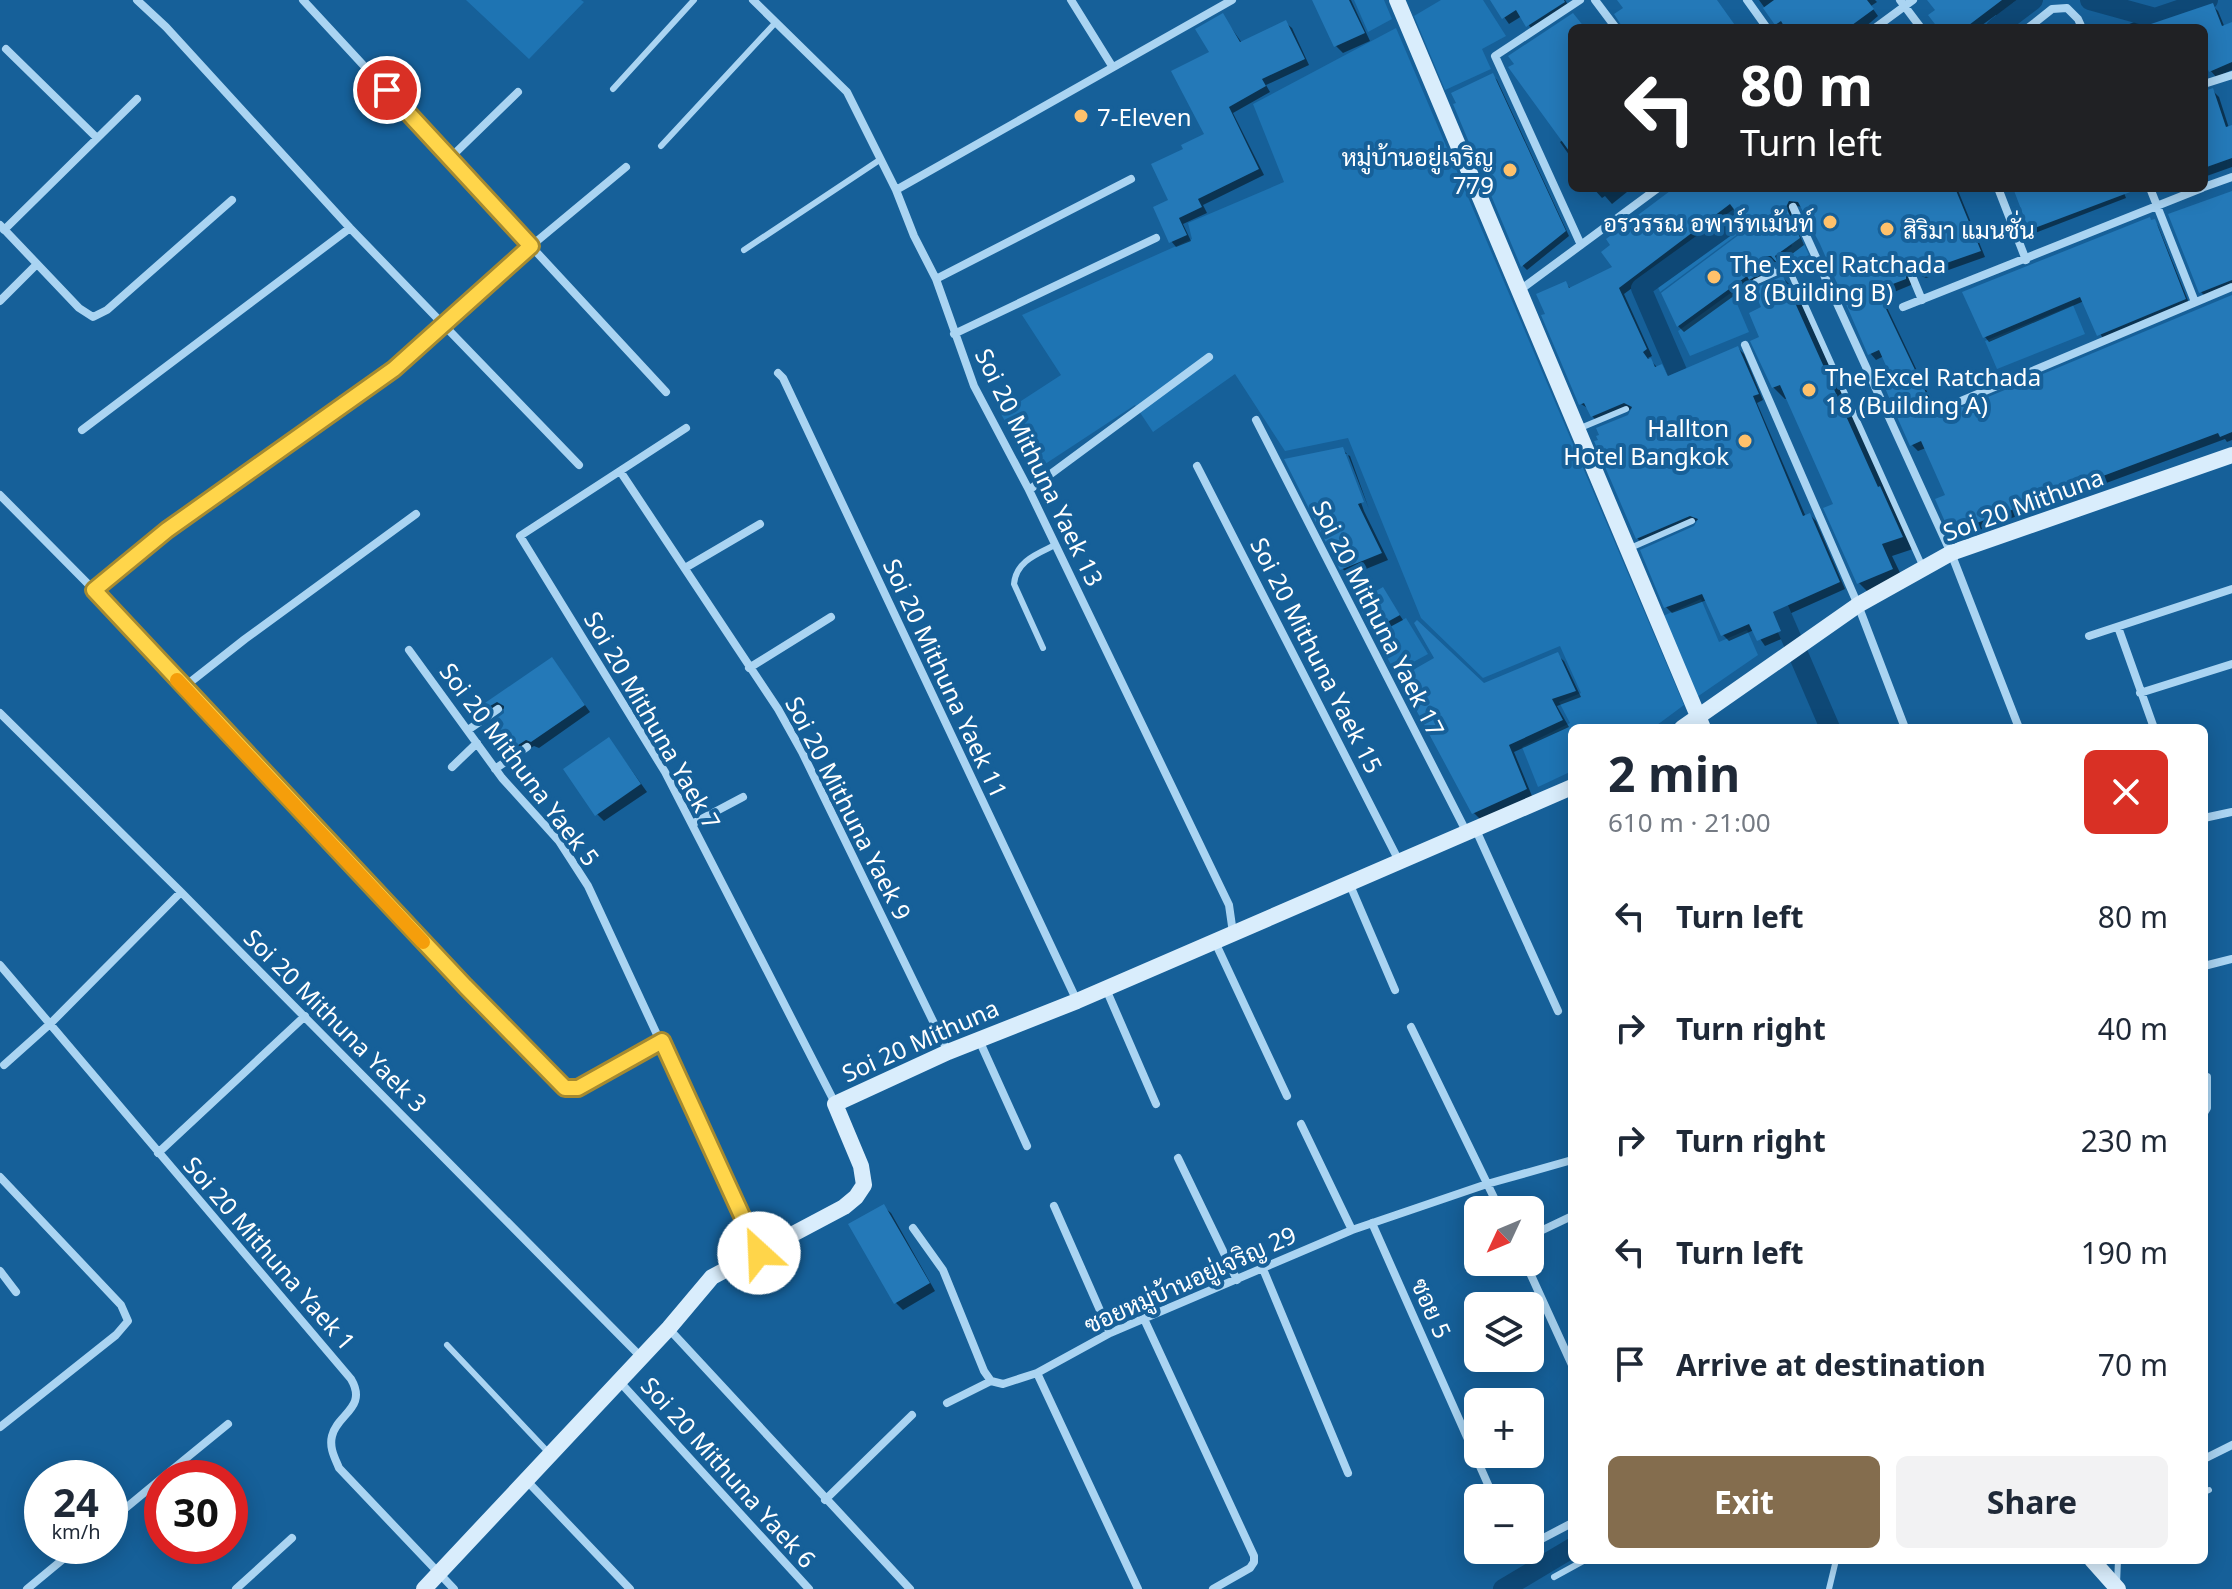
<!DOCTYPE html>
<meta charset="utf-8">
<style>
:root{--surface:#fff;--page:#f2f2f3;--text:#1f2937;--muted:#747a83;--accent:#846d4e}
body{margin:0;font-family:"Noto Sans",Sarabun,sans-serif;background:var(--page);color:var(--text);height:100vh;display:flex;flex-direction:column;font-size:30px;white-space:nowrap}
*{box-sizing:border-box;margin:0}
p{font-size:26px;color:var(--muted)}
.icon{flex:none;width:44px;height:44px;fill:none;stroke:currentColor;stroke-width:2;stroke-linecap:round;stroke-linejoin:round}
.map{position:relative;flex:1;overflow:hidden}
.details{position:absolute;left:1568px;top:724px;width:640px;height:840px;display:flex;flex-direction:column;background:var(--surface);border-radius:12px;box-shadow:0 4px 20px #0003}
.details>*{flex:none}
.guide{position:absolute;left:1568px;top:24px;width:640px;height:168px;border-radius:12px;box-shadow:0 4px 20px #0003;background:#202124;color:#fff;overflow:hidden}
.needle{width:52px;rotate:226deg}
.fabs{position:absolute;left:1464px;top:1196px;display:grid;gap:16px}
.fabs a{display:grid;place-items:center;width:80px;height:80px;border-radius:12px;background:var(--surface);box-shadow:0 4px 20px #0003;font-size:40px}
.speed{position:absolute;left:24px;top:1460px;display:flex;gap:16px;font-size:40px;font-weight:700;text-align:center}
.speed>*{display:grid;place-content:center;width:104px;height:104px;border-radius:50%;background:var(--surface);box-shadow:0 4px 20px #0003;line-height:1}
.speed small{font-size:20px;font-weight:400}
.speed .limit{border:12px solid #d22;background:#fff;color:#111}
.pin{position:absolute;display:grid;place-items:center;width:68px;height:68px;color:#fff;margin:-34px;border:4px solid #fff;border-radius:50%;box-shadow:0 2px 8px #0007}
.me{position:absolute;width:88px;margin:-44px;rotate:335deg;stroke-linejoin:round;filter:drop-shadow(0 0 6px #0008)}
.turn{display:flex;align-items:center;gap:28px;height:168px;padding:0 40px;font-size:36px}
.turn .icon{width:104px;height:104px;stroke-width:2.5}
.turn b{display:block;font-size:56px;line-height:68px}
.round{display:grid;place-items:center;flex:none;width:84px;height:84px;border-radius:12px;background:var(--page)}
.headline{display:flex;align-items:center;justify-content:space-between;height:136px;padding:0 40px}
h1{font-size:48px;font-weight:700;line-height:60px}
.action{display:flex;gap:16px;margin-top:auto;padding:16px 40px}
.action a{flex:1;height:92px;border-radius:12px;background:var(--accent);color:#fff;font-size:32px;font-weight:700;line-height:92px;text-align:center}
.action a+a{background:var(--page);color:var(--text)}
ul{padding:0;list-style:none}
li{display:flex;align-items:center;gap:24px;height:112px;padding:0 40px}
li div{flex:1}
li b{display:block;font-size:30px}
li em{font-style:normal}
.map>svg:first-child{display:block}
</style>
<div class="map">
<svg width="2232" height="1589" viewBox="0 0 2232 1589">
<rect width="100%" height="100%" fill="#166099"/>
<!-- green -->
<path fill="#1e74b3" d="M466,0H581L584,2L529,59Z
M1354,0H1384L1392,19L1368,32Z
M1441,0H1483L1506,36L1482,49L1491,69L1445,90L1414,16Z
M1396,28L1684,705L1653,728H1572V771L1538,787L1522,747L1570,723L1559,702L1581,693L1560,646L1483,678L1421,618L1348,438L1285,451L1235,374L1153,432L1135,405L1033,472L1001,414L1061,375L1022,315L1192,239L1188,223L1284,182L1253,104Z
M1781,195L1809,255L1791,263L1785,252L1792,246L1783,229L1778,204L1660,292L1657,285Z
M1732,292L1749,332L1690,356L1678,331Z
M2073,305L2085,334L1997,369L1985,341Z
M1701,599L1719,642L1747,630L1758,655L1697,697L1663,616Z
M1406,618L1428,654L1395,672L1375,635Z"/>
<!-- shadow -->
<path fill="#0007" d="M1315,0H1351L1370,41L1343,53L1336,46Z
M1492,0H1565L1570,8L1534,32L1522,16L1509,24Z
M1759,0H1875L1877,2L1871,6L1878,16L1864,28H1779Z
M1938,0H2018L2013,3L2018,10L2002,22L1996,15L1978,28H1940Z
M2212,5L2218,11L2232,45V70L2216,77L2210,70L2204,55V28H2144Z
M1573,15L1584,28H1572V159L1560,142L1563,140L1510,68Z
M1223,16L1242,43L1286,23L1292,28L1309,65L1266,85L1270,92L1233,113L1264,175L1203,205L1207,213L1183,224L1191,241L1176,247L1171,241L1170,201L1186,150L1207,135L1211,52Z
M2137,21L2144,28H2119Z
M1493,76L1497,80L1569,236L1527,270L1523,266Z
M2213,91L2219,97L2229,128L2232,127V167L2204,177V93Z
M1593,188H1632L1612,204L1605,196L1602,198Z
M1678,188H1957L1985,257L1926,278L1917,274L1911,279V285L1882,297L1939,417L1964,409L2232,296V440L2227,442L2225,439L1958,538L1952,532L1948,496L1926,448L1918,451L1912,445L1895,380L1884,356L1876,360L1870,353L1821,243L1803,207L1796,206L1791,214L1804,245L1780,263L1771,261L1767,269L1771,277L1757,285L1753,282L1684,332L1678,326L1663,294L1750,228L1737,210L1624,294L1652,356L1648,358L1658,368L1662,366L1670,378L1738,348L1744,354L1763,400L1757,403L1806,517L1810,515L1816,521L1845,589L1778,619L1786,637L1765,646L1754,630L1729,641L1723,635L1707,600L1672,613L1666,607L1700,519L1643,544L1637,538L1630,416L1634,408L1598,422L1592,416L1589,409L1581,404L1544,316L1565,283L1571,289L1615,268Z
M2015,188H2122L2126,198L2035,233L2031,229Z
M2232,193V288L2207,298L2201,292Z
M2154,221L2158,226L2189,303L2103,339L2084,301L1989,342L1985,337Z
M1783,278L1795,290L1913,549L1892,556L1904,581L1871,595L1859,583L1836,505L1788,398L1785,399L1773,387L1762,338L1764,308Z
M1342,449L1347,454H1344L1364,511L1388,560L1349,576L1342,568Z
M1348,455L1350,456L1369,509Z
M1383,590L1403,620L1377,634L1373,629Z
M1557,655L1564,661L1581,697L1557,706L1569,727L1514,752L1532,796L1480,819L1473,812L1436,658L1483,686Z
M552,659L590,712L539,748L534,746L521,754L514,747L506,707L494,715L485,705Z
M615,747L647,792L604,821L597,814Z
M884,1207L891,1213L935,1291L903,1310L896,1303Z"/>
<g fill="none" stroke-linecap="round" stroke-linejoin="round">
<!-- canal -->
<path stroke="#0e4876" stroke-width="20" d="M2090,0L2155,18L2208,0
M1996,28L2033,0
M1688,397L1641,288L1780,188
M1768,584L1830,728
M1503,1589L1572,1548"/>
</g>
<!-- building -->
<path fill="#2479b8" d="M1312,0H1349L1365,33L1334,47Z
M1490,0H1564L1565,2L1526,27L1516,10L1502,19Z
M1617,0H1717L1737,28H1623L1614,14L1623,8Z
M1774,0H1867L1874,9L1848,28H1785L1781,21L1775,25L1763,8Z
M1927,0H2002L1965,28H1938L1928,15L1935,10Z
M2213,3L2222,26L2232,22V62L2209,72L2204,60V28H2148V25Z
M1223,13L1240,42L1286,20L1305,59L1262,79L1266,86L1229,107L1259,169L1198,199L1202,207L1179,218L1187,235L1169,243L1153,207L1168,200L1151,164L1183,149L1181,145L1204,134L1171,71L1209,52L1195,29Z
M1573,13L1585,28H1572V155L1508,67L1514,64L1508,56Z
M1493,73L1566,231L1521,267L1453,104L1456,103L1451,93Z
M2213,88L2226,127L2232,125V158L2204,168V91Z
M1674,188H1955L1981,251L1918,273L1910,269L1906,272V279L1877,290L1937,416L1958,407H1964L2232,295V432L2220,437L2218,433L1950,533L1935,499L1945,495L1921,441L1910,446L1898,419L1883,383L1892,379L1879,350L1868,355L1820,244L1798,202L1789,201L1786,207L1800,238L1775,256L1779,265L1771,256H1765L1762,261L1766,270L1749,280L1747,276L1677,327L1661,293L1748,228L1730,204L1619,288L1647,349L1643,352L1648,359L1651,358L1655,367L1662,364L1668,376L1738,346L1759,394L1753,396L1803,516L1810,513L1840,582L1773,612L1781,631L1757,641L1749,624L1721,636L1702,594L1664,608L1640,550L1694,526L1698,519L1690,516L1636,539L1594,441L1598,440L1596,436L1599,435L1596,428L1628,415L1632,407L1624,403L1591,417L1584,403L1579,405L1541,315L1545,314L1536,294L1566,281L1569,288L1612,267L1601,252L1610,245L1606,239Z
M2013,188H2132L2133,191L2029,230Z
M2232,191V280L2199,293L2168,214Z
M2150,217L2151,220L2155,219L2186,299L2097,336L2080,297L1983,338L1962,292Z
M1783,276L1878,487L1880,486L1903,537L1882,544L1893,569L1857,584L1823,508L1833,504L1780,385L1772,388L1750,341L1759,337L1749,313L1761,307L1752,287H1757Z
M1343,447L1364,502L1358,504L1382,553L1340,570L1284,459Z
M1383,587L1400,615L1371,631L1357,602Z
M1417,620L1484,683L1558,652L1576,691L1552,699L1563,720L1509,745L1527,789L1472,814L1399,678L1434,658L1414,623Z
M552,657L585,705L531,742L526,740L512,749L493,721L504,713V706L497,702L485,709L482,705Z
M609,737L641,784L595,816L563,769Z
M884,1204L930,1283L894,1304L848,1224Z"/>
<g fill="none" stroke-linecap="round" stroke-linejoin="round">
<!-- lane -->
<path stroke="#aad4f2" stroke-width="6" d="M613,89L694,0
M661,146L776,22
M744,250L881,159
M1768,261L1774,273
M1755,282L1788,267L1922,565
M1578,429L1626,409
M1628,549L1692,521
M1043,648L1014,584C1016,561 1037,554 1055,545
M447,1345L548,1452
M2204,1492L2209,1490
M1554,1577L1585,1560
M2117,1584L2118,1560
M1829,1589L1836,1560"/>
<!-- street -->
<path stroke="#aad4f2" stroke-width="8" d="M137,0L166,27L350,228L579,465
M303,0L666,392
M753,0L847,92L896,190L914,236L936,279L974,386L1029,490L1229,905L1233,933
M1071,0L1112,66
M1580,0L1495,56L1581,245
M1595,0L1616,28
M1747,0L1767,28
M1900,0L1921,28
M1875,28L1913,0
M2028,28L2052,9L2067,8L2078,19L2082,28
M6,49L97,138
M2204,84L2232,75
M450,158L518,92
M2204,187L2232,177
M1998,188L2026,260
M2150,188L2195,302
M896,190L1232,0
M1793,207L1951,553L2019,728
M0,225L79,308L93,317L107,310L232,200
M4,230L137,99
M1912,276L1922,300
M936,279L1131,179
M1520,290L1658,188
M0,301L37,264
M1903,307L2202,188
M954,334L1156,238
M1745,345L1858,605L1905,728
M778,373L783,378L1077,1001
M1961,401L2232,287
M1256,420L1467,833
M686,428L520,536L665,772L835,1103
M82,430L350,228
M1197,466L1400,863
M620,471L778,709L802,752L948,1052
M1029,490L1209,357
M0,495L94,590L465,986L565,1088H578L662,1041
M685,568L760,524
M94,590L167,530L394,369L531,246L626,167
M2118,627L2154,728
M2089,636L2232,589
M409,650L502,778L559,841L588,886L758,1252
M749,668L831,617
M184,687L245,639L416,514
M2140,693L2232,664
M0,713L181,892L641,1357
M468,730L498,709
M452,767L477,743
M495,769L527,747
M2204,818L2232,812
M692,824L743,797
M1476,830L1558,1011
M1350,885L1395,990
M1215,942L1287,1096
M0,965L351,1379C368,1408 337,1414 332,1436C329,1448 335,1458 339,1468L454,1589
M2204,966L2232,959
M1106,989L1156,1104
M1411,1027L1500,1210
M979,1040L1027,1146
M4,1065L51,1023L181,892
M2204,1113L2207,1108V1077
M1301,1124L1352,1230
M158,1153L305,1016
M1178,1158L1237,1280
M0,1177L121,1305L128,1321L116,1335L0,1427
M1054,1206L1110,1333
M1372,1223L1494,1498
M913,1228L943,1270L984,1371L991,1381L1003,1384L1037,1373L1110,1333L1352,1230L1487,1184L1572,1160
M1530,1236L1572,1216
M1525,1262L1572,1365
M1263,1269L1348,1473
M0,1271L16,1292
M1145,1321L1254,1556V1562L1250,1568L1213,1589
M669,1329L910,1589
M1037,1373L1138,1589
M619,1381L809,1589
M947,1403L991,1381
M2204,1459L2232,1445
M162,1478L228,1424
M527,1481L630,1589
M825,1500L912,1415
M110,1521L162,1478
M1530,1545L1572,1523
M27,1589L79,1546
M236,1589L292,1538"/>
<!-- secondary -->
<path stroke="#d9edfc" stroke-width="16" d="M1397,0L1703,728
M1682,728L1858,605L1951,553L2232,455
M2092,1560L2118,1589
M424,1589L669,1328L712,1277L844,1207L856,1197L864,1185L861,1166L835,1104L948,1052L1077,1001L1572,787"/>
</g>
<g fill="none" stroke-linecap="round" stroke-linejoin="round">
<!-- route casing -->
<g stroke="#a68a30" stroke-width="20">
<path id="route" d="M387,90L531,246L394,369L167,530L94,590L465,986L565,1088H578L662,1041L759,1253"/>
</g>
<!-- route -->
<use href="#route" stroke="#ffd54a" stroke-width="14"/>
<!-- slow -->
<path stroke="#f59e0b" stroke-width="14" d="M177,680L423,942"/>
</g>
<!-- markers -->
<g fill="#ffc16b" stroke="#166099" stroke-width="3">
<circle cx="1081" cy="116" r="8"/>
<circle cx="1510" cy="170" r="8"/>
<circle cx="1830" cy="222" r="8"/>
<circle cx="1887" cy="229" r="8"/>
<circle cx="1714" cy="277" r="8"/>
<circle cx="1809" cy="390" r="8"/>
<circle cx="1745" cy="441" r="8"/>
</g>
<g text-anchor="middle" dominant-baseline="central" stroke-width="8" stroke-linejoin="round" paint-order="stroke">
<!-- poi labels -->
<g font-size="24" fill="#fff" stroke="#166099" text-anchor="start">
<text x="1097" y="116">7-Eleven</text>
<text x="1494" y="156" text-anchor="end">หมู่บ้านอยู่เจริญ<tspan x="1494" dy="28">779</tspan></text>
<text x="1814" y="222" text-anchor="end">อรวรรณ อพาร์ทเม้นท์</text>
<text x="1903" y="229">สิริมา แมนชั่น</text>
<text x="1730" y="263">The Excel Ratchada<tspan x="1730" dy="28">18 (Building B)</tspan></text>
<text x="1825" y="376">The Excel Ratchada<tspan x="1825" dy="28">18 (Building A)</tspan></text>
<text x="1729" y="427" text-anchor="end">Hallton<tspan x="1729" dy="28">Hotel Bangkok</tspan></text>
</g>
<!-- street labels -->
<g font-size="24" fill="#fff" stroke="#166099">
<text transform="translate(1040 467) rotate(64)">Soi 20 Mithuna Yaek 13</text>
<text transform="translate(2023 504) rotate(-20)">Soi 20 Mithuna</text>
<text transform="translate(1379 618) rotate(63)">Soi 20 Mithuna Yaek 17</text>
<text transform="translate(1317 655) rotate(63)">Soi 20 Mithuna Yaek 15</text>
<text transform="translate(946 678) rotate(65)">Soi 20 Mithuna Yaek 11</text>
<text transform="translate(653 720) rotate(60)">Soi 20 Mithuna Yaek 7</text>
<text transform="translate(520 764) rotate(53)">Soi 20 Mithuna Yaek 5</text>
<text transform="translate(849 808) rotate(63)">Soi 20 Mithuna Yaek 9</text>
<text transform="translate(336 1020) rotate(45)">Soi 20 Mithuna Yaek 3</text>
<text transform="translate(920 1040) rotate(-24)">Soi 20 Mithuna</text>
<text transform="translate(270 1253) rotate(49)">Soi 20 Mithuna Yaek 1</text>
<text transform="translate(1190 1279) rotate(-24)">ซอยหมู่บ้านอยู่เจริญ 29</text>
<text transform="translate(1432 1308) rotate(66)">ซอย 5</text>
<text transform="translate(729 1472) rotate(48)">Soi 20 Mithuna Yaek 6</text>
</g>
</g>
</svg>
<div class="fabs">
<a><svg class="needle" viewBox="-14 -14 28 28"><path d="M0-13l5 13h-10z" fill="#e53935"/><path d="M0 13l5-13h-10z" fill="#747a83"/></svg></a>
<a><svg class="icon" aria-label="layers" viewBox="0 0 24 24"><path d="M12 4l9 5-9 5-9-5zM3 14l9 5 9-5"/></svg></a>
<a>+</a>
<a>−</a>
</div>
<div class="speed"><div>24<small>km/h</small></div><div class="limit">30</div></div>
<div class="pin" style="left:387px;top:90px;background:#d93025"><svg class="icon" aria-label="arrive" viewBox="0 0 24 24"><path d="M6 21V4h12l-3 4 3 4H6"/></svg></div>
<svg class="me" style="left:759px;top:1253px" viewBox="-20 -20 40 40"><circle r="19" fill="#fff"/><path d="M0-13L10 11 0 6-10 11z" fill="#ffd54a"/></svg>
<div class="guide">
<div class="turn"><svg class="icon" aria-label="left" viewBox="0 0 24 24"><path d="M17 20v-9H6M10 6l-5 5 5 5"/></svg><div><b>80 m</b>Turn left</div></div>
</div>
<section class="details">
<div class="headline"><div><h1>2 min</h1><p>610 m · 21:00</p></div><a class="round" style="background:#d93025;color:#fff"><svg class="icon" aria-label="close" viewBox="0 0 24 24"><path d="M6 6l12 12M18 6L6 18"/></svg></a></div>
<ul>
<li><svg class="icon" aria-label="left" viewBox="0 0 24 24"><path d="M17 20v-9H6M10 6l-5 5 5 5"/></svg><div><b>Turn left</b></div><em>80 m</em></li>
<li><svg class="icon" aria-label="right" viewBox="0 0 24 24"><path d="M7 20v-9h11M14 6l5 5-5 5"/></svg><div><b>Turn right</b></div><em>40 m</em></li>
<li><svg class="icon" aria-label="right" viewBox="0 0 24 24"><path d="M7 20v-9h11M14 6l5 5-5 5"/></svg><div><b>Turn right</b></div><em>230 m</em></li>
<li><svg class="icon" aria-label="left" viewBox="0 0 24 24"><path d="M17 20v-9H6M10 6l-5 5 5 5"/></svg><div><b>Turn left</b></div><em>190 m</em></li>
<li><svg class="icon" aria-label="arrive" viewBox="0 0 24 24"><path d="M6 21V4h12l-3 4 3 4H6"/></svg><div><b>Arrive at destination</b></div><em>70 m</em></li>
</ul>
<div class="action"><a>Exit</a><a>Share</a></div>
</section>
</div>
